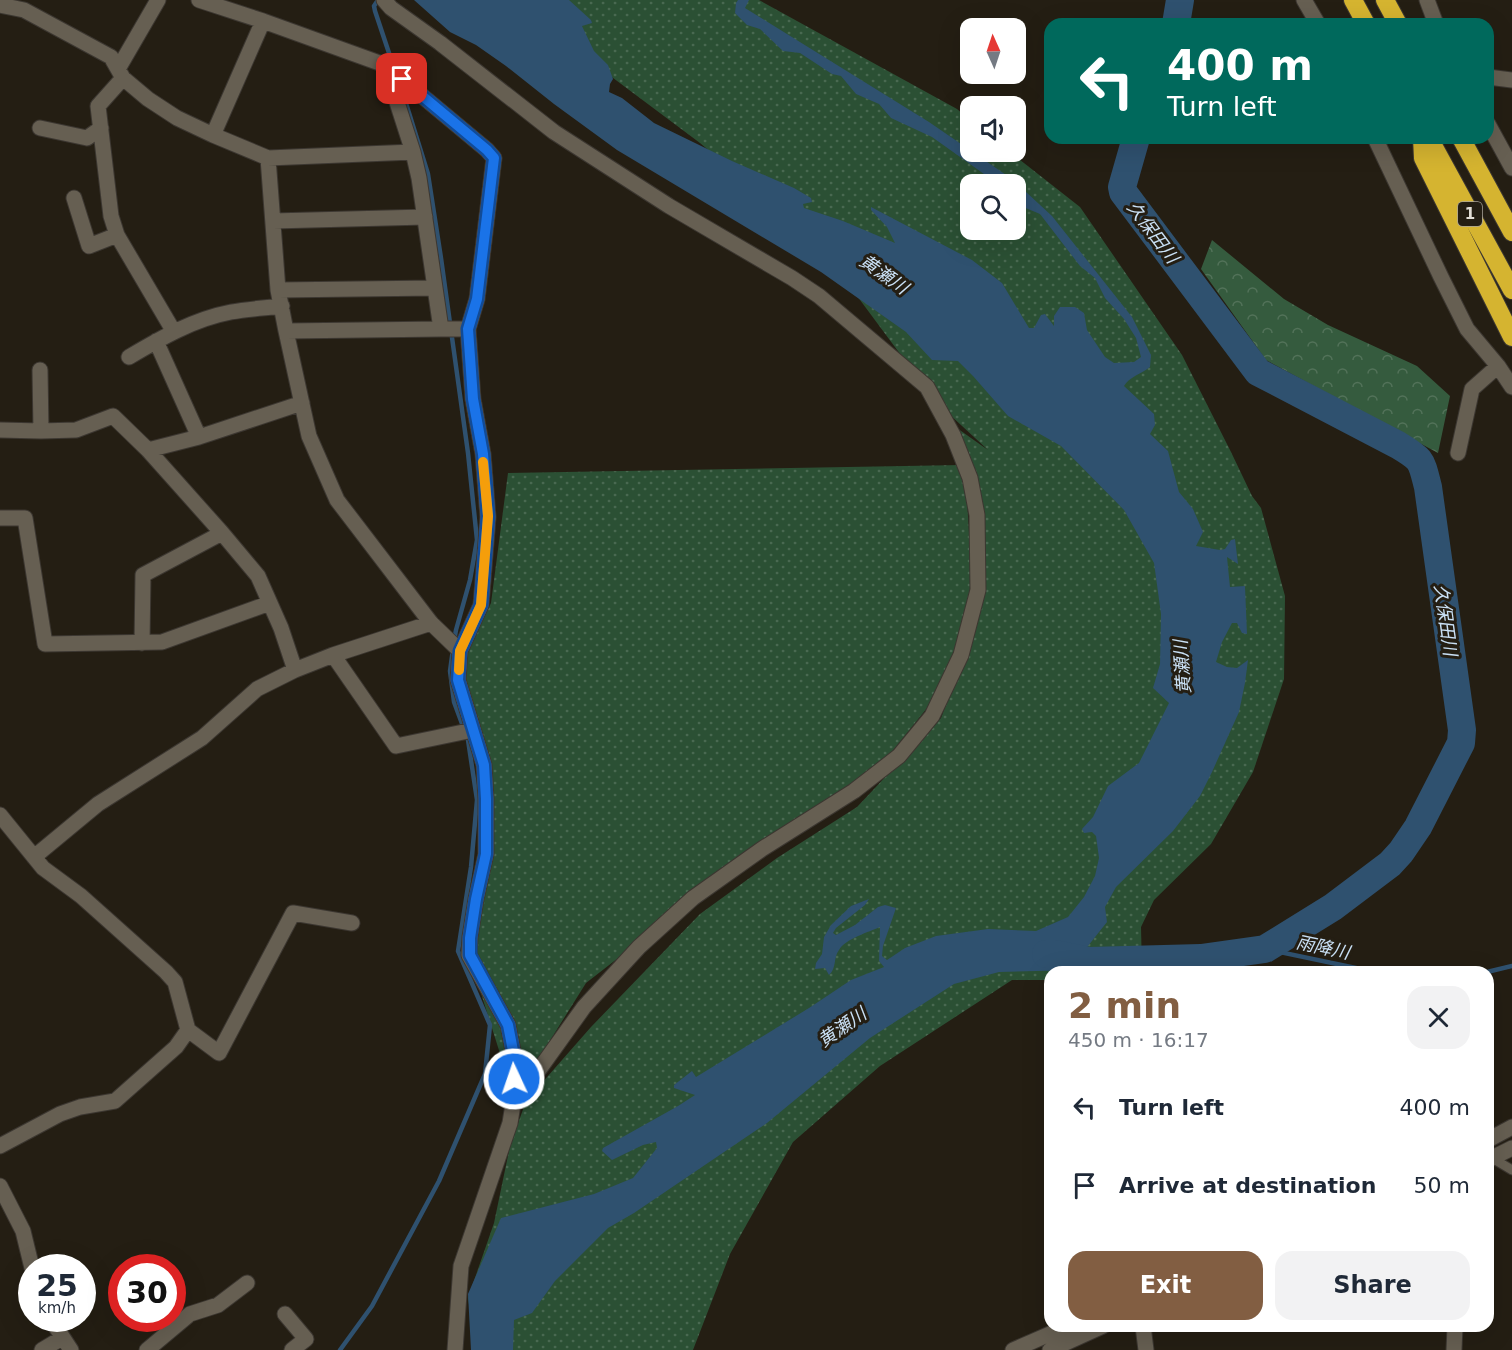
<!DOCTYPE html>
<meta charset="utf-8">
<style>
:root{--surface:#fff;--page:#f2f2f3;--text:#1f2937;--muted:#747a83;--accent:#825e42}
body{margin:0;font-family:"DejaVu Sans","Noto Sans JP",sans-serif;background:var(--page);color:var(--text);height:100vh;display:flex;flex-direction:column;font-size:22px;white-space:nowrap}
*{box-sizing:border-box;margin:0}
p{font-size:20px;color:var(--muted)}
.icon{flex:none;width:33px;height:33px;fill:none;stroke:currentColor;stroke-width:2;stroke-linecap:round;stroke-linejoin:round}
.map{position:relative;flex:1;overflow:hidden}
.sheet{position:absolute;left:1044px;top:966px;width:450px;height:366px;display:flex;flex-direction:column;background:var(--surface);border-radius:18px;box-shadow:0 6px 24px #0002}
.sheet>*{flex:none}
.hud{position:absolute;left:1044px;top:18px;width:450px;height:126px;border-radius:18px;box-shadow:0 6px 24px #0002;background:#00695c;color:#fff;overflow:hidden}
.needle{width:39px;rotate:357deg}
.buttons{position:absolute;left:960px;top:18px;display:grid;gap:12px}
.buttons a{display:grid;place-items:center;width:66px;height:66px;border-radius:12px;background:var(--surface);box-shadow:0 6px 24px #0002;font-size:30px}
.speed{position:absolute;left:18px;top:1254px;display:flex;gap:12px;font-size:30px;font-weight:700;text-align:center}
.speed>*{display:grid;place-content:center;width:78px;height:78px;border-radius:50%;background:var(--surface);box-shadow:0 6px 24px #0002;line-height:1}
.speed small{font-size:15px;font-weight:400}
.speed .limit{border:9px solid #d22;background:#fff;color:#111}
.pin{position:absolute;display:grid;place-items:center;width:51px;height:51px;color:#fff;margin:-26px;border-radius:12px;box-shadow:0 3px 9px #0006}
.me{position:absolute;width:66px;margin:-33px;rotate:357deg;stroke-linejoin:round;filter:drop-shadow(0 0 4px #0008)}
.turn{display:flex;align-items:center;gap:21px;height:126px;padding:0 24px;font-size:27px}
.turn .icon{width:78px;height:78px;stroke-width:2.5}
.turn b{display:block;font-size:42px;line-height:51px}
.round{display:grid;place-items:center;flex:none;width:63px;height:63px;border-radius:18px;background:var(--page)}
.head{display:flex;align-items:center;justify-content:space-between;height:102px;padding:0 24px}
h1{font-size:36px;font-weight:600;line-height:45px;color:var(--accent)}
.cta{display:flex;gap:12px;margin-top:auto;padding:12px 24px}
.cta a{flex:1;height:69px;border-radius:18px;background:var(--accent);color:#fff;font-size:24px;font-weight:600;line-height:69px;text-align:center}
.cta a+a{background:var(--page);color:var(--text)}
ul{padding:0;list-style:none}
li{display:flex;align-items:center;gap:18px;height:78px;padding:0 24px}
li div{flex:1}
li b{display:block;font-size:22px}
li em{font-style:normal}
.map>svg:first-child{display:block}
</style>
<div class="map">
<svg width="1512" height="1350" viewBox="0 0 1512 1350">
<defs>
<pattern id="green-dots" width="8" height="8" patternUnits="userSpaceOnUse" patternTransform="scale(1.5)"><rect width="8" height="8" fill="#2b5034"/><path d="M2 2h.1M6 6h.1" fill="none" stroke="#496951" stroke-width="1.8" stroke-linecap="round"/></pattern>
<pattern id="forest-crowns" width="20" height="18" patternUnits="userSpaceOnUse" patternTransform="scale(1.5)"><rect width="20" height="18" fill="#355b3e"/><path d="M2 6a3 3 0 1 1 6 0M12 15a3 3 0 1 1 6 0" fill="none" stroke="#527259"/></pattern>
</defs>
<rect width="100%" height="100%" fill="#241e13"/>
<!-- green -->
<path fill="url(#green-dots)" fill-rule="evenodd" d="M553,0H759L957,109L970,120V152H1010L1080,207L1182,355L1231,452L1252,496L1261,508L1285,596L1284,679L1253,772L1211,844L1154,900L1141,927L1142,972H1050V980H1012L880,1066L793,1142L730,1254L693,1350H476L468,1298L494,1223L510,1146L526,1101L591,1027L700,914L777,858L857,807L941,718L960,667L870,779L725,875L586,983L514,1098L469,955L494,798L458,671L491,603L508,473L962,465L954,426L988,450L935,401L817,242L700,143L573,48ZM970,184H1016V230H970ZM966,484L984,556L974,613Z"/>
<!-- forest -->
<path fill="url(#forest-crowns)" d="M1212,240L1284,299L1328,325L1417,366L1450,396L1438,453L1266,360L1201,269Z"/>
<!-- water -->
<path fill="#2f516f" d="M414,0H569L591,20L592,23L582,26L594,51L608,65L613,79L610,84L609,92L622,98L654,123L732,161L794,188L811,198L812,202L803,204L804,208L843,221L895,243L887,227L871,210V207L972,260L1002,283L1029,328H1034L1041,315L1045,314L1054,326V316L1060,307H1075L1084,313L1087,330L1105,357L1114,363L1134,362L1141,357L1136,338L1124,319L1105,298L1095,278L1080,266L1040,214L1016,204V184H998L932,137L891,118L879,104L856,94L841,76L832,74L800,53L783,51L760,29L747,25L735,13L736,3L738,0H749L745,8L929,122L1012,179L1052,216L1132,317L1151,355L1150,367C1141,374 1129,377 1124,386L1154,414L1155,425L1150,434L1168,451L1179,492L1193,509L1203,532L1196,546L1220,550L1225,549L1231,540L1235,539L1238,564L1227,557L1230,587L1245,586L1247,634L1242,633L1237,623H1232L1222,642L1216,662L1227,667L1237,668L1248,660L1245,683L1239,712L1212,772L1200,796L1173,831L1116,887L1105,907L1107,922L1084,951L1085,954L1079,970L999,972L954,984L870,1038L767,1123L634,1213L608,1228L555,1281L532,1313L514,1320L513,1350H471L468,1294L501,1218L594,1194L633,1178L657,1148L656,1142L643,1145L612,1160L602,1151L603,1148L678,1106L695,1095L674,1088V1085L692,1071L696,1077L809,1008L851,980L884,967L879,961L880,927C869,932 845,939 839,950C833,958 837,968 829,975L825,968L815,969L816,963L822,954L824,937L831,925L851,906L869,899L865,905L836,928L833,933L836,935L855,925L878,907L885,905L896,908L883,946L882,956L887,960L905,948L936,936L988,929L1036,931L1068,917L1084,897L1095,876L1099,858L1096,836L1092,832L1084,833L1082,829L1093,817L1108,786L1139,763L1169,703L1153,688L1160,664L1161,614L1154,563L1124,510L1061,446L1008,416L973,376L958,361L932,360L906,332L821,272L617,150L554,104L506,66L476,45L450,32Z"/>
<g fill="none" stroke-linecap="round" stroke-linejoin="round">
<!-- stream -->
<path stroke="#2f516f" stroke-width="4.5" d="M378,0L374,6L375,11L393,65
M400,84L428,174L441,258L468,453L477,540L470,580L456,630L454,641
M1265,949L1375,972
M1487,972L1512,966
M340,1350L372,1306L439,1181L485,1074L490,1025L458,951L471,867L477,800L468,740L454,702L450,671L453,649"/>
<!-- river -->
<path stroke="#2f516f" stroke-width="28" d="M1176,24L1180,0
M1046,954H1055L1089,961L1201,958L1265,949L1333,907L1390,864L1401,852L1418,827L1461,743L1462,730L1428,487C1421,460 1423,460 1398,445L1258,372L1123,192L1122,187L1136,138"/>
<!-- lane casing -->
<g stroke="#3c3731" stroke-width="11">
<path id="lane" d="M1492,1158L1512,1170"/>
</g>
<!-- street casing -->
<g stroke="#3c3731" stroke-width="17">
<path id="street" d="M199,0L263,21L385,65L413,152L419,178L441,329L286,331
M384,0L391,8L440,43L554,132L669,206L792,278L819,296L927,387L953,435L970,478L977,515L978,590L961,655L932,716L899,756L854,791L762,849L693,898L639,947L584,1007L513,1106
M1304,0L1318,24
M1427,0L1436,24
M0,5L24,10L111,57L123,78L148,99L177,118L213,135L268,158L278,290L286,331L309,436L337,500L431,623L460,651L458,680L484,765L486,799V854L476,899L470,937L469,955L508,1025L515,1061L514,1098L510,1123L461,1266L455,1350
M385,65L487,150L494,158L477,299L468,329
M118,69L158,0
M1488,77L1512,80
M123,78L98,106L111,216L117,235L174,332
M1488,124L1512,168
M40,128L87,138L101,128
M213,135L263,21
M1375,138L1441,277L1467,329L1498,366L1512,387
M268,158L413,152
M74,198L89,246L117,235
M273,221L425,217
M278,290L435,288
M441,329H468L473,399L483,454L488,517L481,605L460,651
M156,341L199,437
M129,357C161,338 194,319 231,312C248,309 265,308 282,306
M0,430L41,431L40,370
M41,431L76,430L113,416L148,450
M1458,453L1472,389L1498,366
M0,518H25L45,644L162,642L270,603
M142,643L143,575L222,533
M333,655L396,746L473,730
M295,670L281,628L258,576L222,533L148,450L199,437L302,403
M0,815L43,868L81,896L166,972L175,982L188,1030L176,1047L115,1101L80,1107L60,1114L0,1146
M34,857L98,804L202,738L257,689L295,670L333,655L431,623
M188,1030L219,1053L293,913L352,923
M0,1186L23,1231L32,1268
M285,1314L306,1339L292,1350
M50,1318L71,1350
M1143,1326L1146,1350
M42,1350L62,1338
M147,1350L190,1314L218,1305L247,1283"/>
</g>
<!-- secondary casing -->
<g stroke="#3c3731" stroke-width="17">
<path id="secondary" d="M1488,1140L1512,1127
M1488,1160L1512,1148
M1013,1350L1068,1326
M1050,1350L1103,1326
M1454,1350L1455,1326"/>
</g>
<!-- highway casing -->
<g stroke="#3c3731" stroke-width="20">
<path id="highway" d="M1353,0L1366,24
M1385,0L1398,24
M1422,138L1423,158L1512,337
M1429,138L1512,290
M1461,138L1512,232"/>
</g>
<!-- lane -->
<use href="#lane" stroke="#665f52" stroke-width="9"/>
<!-- street -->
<use href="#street" stroke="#665f52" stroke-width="15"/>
<!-- secondary -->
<use href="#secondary" stroke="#665f52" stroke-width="15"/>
<!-- highway -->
<use href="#highway" stroke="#d5b430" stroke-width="18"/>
</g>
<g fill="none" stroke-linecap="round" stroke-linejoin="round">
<!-- route casing -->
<g stroke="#114b97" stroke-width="15">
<path id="route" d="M402,79L487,150L494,158L477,299L468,329L473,399L483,454L488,516L481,605L460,651L458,680L484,765L486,799V854L476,899L470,938V955L508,1025L515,1061L514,1079"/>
</g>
<!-- route -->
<use href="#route" stroke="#1a73e8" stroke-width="10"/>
<!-- slow -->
<path stroke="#f59e0b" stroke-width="10" d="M459,670L460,651L481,605L488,516L483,462"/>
</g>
<g text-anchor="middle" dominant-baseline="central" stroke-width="6" stroke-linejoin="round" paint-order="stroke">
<!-- shield labels -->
<rect fill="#241e13" stroke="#a9a49c" stroke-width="1.5" x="1458" y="202" width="24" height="24" rx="4.5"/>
<g font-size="15" font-weight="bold" fill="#e2ded6">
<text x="1470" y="214">1</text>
</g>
<!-- water labels -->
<g font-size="18" font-style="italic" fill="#cae1f6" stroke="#241e13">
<text transform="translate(1153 232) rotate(53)">久保田川</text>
<text transform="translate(884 274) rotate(35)">黄瀬川</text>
<text transform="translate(1446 620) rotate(82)">久保田川</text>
<text transform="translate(1182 667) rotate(-94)">黄瀬川</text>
<text transform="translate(1323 947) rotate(12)">雨降川</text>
<text transform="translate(842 1027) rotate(-35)">黄瀬川</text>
</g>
</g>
</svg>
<div class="buttons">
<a><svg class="needle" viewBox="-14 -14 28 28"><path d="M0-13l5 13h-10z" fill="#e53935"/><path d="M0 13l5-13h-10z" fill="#747a83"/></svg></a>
<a><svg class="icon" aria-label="sound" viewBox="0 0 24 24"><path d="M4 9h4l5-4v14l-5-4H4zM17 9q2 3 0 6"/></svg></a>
<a><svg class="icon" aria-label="search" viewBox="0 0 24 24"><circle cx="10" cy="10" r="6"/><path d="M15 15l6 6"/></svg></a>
</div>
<div class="speed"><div>25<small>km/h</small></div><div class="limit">30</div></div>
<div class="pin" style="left:402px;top:79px;background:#d93025"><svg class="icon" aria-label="arrive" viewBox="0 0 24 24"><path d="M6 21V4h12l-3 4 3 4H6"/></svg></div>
<svg class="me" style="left:514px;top:1079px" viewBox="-20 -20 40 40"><circle r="17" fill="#1a73e8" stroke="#fff" stroke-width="3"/><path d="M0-11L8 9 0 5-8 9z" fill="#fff"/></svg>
<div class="hud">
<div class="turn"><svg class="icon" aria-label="left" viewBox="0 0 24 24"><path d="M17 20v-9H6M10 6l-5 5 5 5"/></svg><div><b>400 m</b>Turn left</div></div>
</div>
<section class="sheet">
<div class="head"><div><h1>2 min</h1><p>450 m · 16:17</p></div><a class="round"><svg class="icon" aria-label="close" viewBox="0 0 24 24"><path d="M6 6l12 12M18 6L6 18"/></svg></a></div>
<ul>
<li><svg class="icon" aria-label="left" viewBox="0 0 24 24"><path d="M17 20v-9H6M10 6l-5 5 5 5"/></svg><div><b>Turn left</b></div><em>400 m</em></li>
<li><svg class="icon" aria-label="arrive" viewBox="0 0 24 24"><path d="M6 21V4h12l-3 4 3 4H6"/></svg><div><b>Arrive at destination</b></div><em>50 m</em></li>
</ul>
<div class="cta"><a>Exit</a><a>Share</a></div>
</section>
</div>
